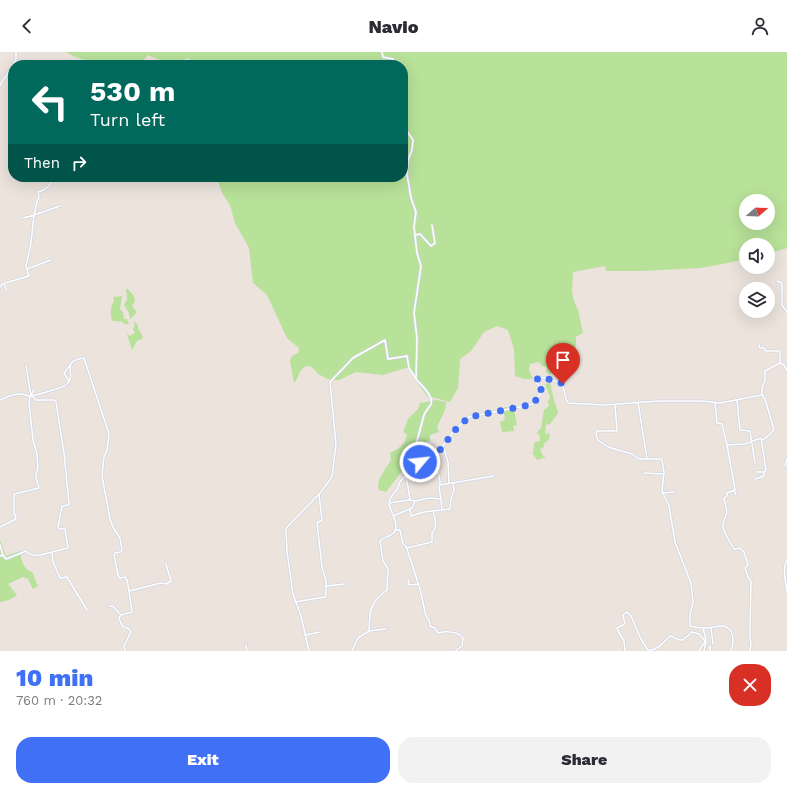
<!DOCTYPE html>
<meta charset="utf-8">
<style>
:root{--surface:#fff;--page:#f2f2f3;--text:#2b2b33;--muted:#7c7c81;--accent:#4070f5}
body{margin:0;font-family:"Work Sans",sans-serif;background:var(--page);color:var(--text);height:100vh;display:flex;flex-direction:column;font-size:15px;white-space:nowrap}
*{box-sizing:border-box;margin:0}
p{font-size:13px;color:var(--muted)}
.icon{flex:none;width:22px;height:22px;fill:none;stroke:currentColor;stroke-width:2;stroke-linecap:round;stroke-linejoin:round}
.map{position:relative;height:599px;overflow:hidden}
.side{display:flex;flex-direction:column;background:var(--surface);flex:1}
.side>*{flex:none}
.banner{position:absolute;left:8px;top:8px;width:400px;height:122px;border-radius:16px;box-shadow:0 4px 16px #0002;background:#00695c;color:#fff;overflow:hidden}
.needle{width:26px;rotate:71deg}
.tools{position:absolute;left:739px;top:142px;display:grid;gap:8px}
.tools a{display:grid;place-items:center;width:36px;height:36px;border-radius:50%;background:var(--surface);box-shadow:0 4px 16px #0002;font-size:20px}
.pin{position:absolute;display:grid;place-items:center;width:34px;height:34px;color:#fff;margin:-41px -17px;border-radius:50% 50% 50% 0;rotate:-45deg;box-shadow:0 0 4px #0007}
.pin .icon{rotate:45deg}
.me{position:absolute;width:44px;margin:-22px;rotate:62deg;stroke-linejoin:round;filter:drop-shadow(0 0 3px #0008)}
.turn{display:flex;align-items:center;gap:14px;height:84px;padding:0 16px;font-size:18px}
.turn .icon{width:52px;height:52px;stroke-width:2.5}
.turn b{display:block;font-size:28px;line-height:34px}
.then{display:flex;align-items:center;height:38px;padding:0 16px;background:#0003;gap:8px;font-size:15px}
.round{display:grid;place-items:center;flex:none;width:42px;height:42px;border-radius:16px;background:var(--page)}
.summary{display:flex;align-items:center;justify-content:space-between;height:68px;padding:0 16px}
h1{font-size:24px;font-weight:800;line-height:30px;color:var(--accent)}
.cta{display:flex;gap:8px;margin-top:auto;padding:8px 16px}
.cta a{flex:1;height:46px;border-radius:16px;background:var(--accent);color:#fff;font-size:16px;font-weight:800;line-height:46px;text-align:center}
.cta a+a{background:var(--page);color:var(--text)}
header{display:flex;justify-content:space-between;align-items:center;height:52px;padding:0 16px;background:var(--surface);font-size:18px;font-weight:800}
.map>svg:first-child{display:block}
</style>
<header><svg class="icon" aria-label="back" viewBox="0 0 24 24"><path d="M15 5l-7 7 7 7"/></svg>Navio<svg class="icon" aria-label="person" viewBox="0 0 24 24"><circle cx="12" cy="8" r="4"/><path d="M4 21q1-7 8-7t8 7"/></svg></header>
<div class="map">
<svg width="787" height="599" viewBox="0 0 787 599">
<rect width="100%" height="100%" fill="#ebe3dc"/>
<!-- green -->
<path fill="#b8e199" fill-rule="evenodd" d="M66,0H787V196L768,202V193H746V207L713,214L699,216L643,219H606L605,214L573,220L572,239L574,249L578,258L583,281L576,285V312L556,310L553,321L550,323L546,320L547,317L546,315L542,314L539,310L530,312L529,318L533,327H524L515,324L514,297L508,278L497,274L484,280L471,299L460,307L458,336L450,350L427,344L419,333L409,315L383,323L356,320L339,328H330L318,322L312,315L306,314C297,319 300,325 294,331L290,309L292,304L298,301L299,296L287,286L267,243L253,231L249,196L235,171L230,153L222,141L217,125H403V13H193L188,6C174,13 161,9 148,3L140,12C113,12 90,14 66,0ZM746,149H768V171H746Z
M126,237H128L134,244L135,249L132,254L136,259V261L130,267L129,261L124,253L127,247Z
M122,244L120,257L123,260L124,267H127L129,272C125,273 124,271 121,269L118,270L117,269H112C110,262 110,255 114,249L113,245Z
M135,270L138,273V276L143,285L142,287L137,289L132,298L127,282L130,284L135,281L133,277L135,272L133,271Z
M550,331C552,337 552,342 554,348C555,353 557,354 558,361L550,372L546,373L545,382L549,381L550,384L548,389L545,390L543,396L540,397L543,404L546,405L537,408L532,401L534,399L533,397L534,396V393L535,390L540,389V384L537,381L541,376L544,358L549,354L548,350L550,345L545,332Z
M436,348L446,350L445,358L437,375L439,380L430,383V389L422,391L413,403L404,409L402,419L386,440L379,438C375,429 386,417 391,408L390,401C398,397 406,393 407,382L403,380L408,367L418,357L420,351Z
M506,355L514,358L517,373L513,374L514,379L502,380L500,370L505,368L504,361L500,357Z
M0,488L6,504L20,499C21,508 23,517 32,520L38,534L33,537L28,527L23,525L8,532L17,543L11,547L1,550H0Z"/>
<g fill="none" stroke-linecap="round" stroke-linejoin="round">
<!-- minor casing -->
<g stroke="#d1d6e2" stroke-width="3">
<path id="minor" d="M382,0L383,5L393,7L394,13
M13,13L16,7V0
M0,33L13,13
M54,125C50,133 47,138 38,140L39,146L37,149L34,163L60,154
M416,183L420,182L431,194L435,191L432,173
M27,217L51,208
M777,229L782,231V253L787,260
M5,231L29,224L26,214L31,191L34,163L23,166
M0,235L2,232H4L7,239
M759,293L760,296H764L766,299H780V311
M26,314L31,344
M69,329L64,321L71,312
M31,343L36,348H54L56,350L64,401L69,452L68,453L62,454L58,475L59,477H65L68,496L52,500L53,510L60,526L67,525L87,558
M762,343L765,347L774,378L767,385L762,388
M31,344L34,337
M0,348C6,345 14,342 21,342C24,342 27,344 30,344C35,344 63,335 66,333C79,323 58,309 84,306L109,382L107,398L104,405L102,424L110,467L113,475L120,486L122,498L121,500L115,501L114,503L118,523L120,526L125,525L127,528L129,539L161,531L166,532L171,529L166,512
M737,348L740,378L750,379L755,411
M638,350L647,407H661L662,408L664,420L662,439L669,454L675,490L691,531L693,550L690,563V574C694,575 701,576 706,576C711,576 716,574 721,574C735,574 734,590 731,599
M715,351L717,371L722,372L727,393L735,438L727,441V444L724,446L727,460L723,471V476L726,483L734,497L740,496L744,500L748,513L745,516L748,525L751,529L750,585L751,593L750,599
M615,353L617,379H597L596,383L598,388L608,395L632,402L639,407H646
M727,393L745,392L761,386L766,418L764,420V424L755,427
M443,394L448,410L449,431
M434,406C436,416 440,423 440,432
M787,407L785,413L787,414
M421,410L434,406L453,380L469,365L529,353L533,352L541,341V336L536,330L537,327L540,325L562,331L566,347L568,351L604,353L658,349H702L720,351L762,343V335L765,328V319L780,311L784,313L787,318
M756,420H764
M644,421L664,422
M406,424L410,447
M734,439L736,443
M662,441L674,440
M441,448L442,458
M389,451L409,448L415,449
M410,458L411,464L424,460L450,457L451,447L454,438L453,431
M393,464L412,456L415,449L429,446L441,447L439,435L440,433L494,424
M0,475L16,467L14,459V442L39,436L36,425V421L38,417L37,402L33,388L29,350L30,344
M395,478H400L403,492L406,494L420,537L426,564L429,568L430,574L435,576L438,581C446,579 458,579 463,586L462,594L455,599
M0,493L3,503L0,504
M407,496L432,490V481C438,474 435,467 433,459
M3,503L6,507L26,499C34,507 41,502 52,500
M787,508C782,516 786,531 787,541
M408,527L409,533L418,532
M326,534L345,532
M295,550L325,545L326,544V528L322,515L317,471L322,468L319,442
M109,554H113L121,563
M711,576L713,592
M369,579L386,577
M305,583L321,580
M246,593L247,599
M710,594V599
M125,599L124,594L131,580L129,577L122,574L119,566L121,563L132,560L129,539
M309,599L301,564L293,542L287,499L286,477L289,473L320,441L332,425L336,392L330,330L353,306L385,288L388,307L407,304L409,316L416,327
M352,599L358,586L369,579C370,567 368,556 378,546C381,543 384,541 387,538L388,517L383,509L380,489C384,484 392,485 395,479C398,470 392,463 390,455C387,446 394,442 398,436C399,434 399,432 400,430C405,423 414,416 420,410L414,400L424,363C426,358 429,356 431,352C434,344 420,332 416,327L417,286L414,261L421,214L417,201L414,175L416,160L411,146L407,122L408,108L412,98L413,88L403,73
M625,599L624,589L617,577V576L625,572L623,563L627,560L631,564L641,587L648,598C658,599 663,590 670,584C675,584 677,589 683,588L692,580L699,582L706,590L704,599
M699,599L706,588L703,576"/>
</g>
<!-- minor -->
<use href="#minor" stroke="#fff" stroke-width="1.5"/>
</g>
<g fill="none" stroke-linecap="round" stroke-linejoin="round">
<!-- route -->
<path stroke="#4070f5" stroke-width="7" stroke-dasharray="0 12.6" d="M420,410L434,406L455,378L469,365L529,353L533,352L541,341V336L536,330L538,326L542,325L561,331L563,332"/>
</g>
</svg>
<div class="tools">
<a><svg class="needle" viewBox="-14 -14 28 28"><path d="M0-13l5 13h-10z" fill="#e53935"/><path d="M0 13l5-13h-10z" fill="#7c7c81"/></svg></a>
<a><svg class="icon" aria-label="sound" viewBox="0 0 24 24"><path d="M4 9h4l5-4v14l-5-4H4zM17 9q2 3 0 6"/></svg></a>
<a><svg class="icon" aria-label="layers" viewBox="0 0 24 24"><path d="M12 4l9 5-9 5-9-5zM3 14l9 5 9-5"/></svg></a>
</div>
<div class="pin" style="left:563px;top:332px;background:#d93025"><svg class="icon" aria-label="arrive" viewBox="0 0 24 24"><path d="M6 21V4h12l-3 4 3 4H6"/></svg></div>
<svg class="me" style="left:420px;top:410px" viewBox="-20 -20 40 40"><circle r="17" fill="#4070f5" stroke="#fff" stroke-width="3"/><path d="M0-11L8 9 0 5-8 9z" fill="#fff"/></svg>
<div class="banner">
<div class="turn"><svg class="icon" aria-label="left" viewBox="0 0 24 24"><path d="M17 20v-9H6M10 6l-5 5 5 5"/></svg><div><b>530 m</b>Turn left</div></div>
<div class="then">Then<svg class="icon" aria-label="right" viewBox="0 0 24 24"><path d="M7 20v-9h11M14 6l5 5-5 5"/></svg></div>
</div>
</div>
<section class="side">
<div class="summary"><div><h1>10 min</h1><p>760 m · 20:32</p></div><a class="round" style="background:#d93025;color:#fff"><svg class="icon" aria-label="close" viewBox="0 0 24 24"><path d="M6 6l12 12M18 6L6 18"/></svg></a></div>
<div class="cta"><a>Exit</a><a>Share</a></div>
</section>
